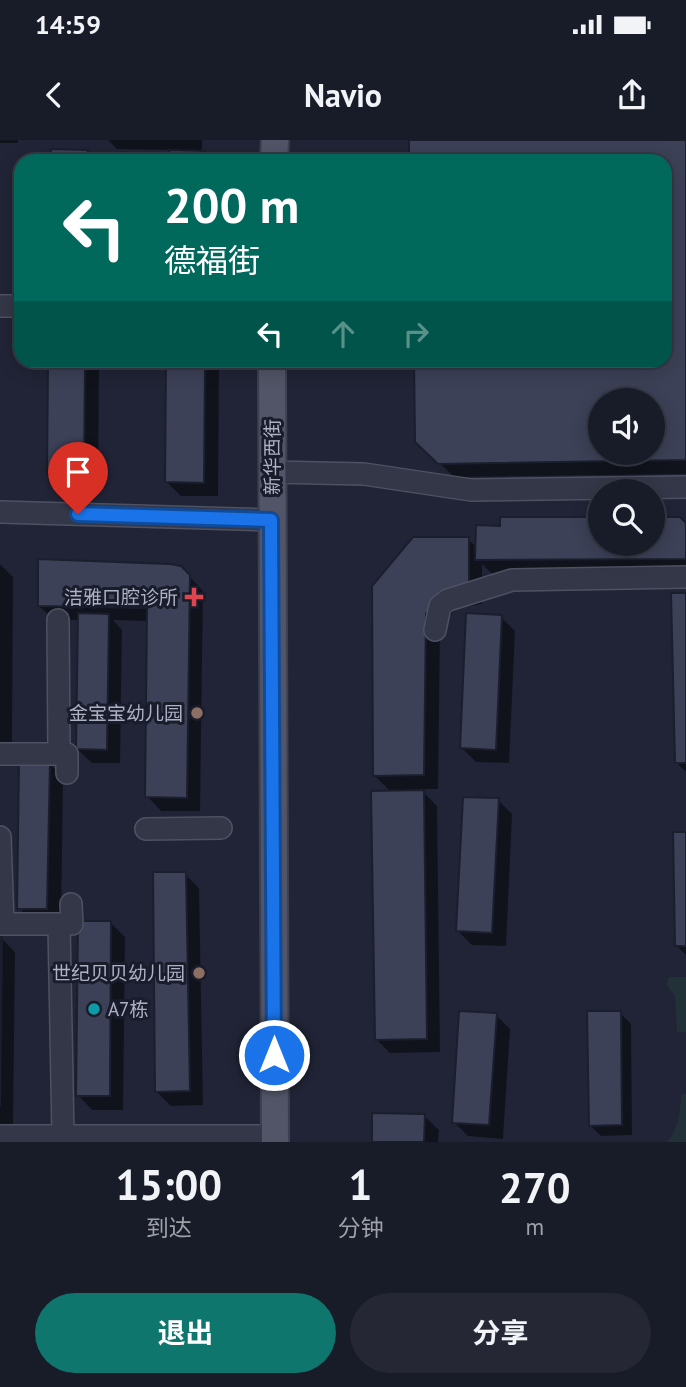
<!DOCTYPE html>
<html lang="zh">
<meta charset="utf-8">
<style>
:root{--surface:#181b28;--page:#252834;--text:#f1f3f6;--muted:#9fa1a8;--line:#363945;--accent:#0f766e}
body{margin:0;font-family:"PT Sans","Noto Sans SC",sans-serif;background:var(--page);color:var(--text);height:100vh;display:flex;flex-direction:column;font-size:26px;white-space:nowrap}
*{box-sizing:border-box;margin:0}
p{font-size:23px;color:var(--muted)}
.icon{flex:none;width:38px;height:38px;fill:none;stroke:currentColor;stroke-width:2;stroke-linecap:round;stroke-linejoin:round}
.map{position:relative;height:1002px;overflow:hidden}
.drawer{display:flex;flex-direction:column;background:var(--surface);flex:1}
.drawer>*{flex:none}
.banner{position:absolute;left:14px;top:14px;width:658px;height:214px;border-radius:21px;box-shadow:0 4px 18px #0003,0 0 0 2px var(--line);background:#00695c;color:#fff;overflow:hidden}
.controls{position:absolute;left:588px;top:248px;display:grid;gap:14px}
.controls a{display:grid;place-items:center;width:77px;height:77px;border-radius:50%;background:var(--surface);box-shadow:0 4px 18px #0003,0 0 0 2px var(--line);font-size:35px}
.pin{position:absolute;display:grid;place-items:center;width:60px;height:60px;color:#fff;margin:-72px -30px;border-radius:50% 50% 50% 0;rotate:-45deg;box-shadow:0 0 7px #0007}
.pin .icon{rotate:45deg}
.me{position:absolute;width:77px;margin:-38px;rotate:0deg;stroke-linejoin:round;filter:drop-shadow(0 0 5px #0008)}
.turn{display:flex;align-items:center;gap:24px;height:147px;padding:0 35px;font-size:32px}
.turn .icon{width:91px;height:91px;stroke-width:2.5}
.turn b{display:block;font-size:49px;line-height:60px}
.lanes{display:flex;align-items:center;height:66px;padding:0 35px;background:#0003;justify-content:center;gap:35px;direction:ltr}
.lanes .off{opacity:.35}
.eta{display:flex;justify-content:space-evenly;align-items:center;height:119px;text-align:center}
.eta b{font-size:42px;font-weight:700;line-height:49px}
.action{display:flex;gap:14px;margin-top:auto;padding:14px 35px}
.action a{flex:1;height:80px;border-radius:42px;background:var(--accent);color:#fff;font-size:28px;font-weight:700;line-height:80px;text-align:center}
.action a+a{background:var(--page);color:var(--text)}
.status{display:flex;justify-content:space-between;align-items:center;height:49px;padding:0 35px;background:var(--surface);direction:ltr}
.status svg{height:19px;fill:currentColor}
header{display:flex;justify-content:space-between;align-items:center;height:91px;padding:0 35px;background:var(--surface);font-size:32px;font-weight:700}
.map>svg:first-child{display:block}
</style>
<div class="status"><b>14:59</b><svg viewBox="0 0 49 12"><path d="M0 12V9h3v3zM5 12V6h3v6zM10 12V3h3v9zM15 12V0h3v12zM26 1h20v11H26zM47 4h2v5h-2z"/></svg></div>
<header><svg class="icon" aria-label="back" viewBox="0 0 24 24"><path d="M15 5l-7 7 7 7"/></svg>Navio<svg class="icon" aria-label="share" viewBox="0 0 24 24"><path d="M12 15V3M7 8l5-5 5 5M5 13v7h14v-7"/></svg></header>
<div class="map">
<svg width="686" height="1002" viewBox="0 0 686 1002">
<rect width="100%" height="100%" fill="#202436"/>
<!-- green -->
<path fill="#223037" d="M669,837H686V892H677L675,856L666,845Z
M681,954H686V1002H667C679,989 680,971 681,954Z"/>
<!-- shadow -->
<path fill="#0007" fill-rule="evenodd" d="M0,0H18V3H0Z
M108,0H202V13L212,21H171V10L117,9Z
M411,0H686V334L454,337L417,301L665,220V21H411ZM600,261H653V313H600Z
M87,11L97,21H52Z
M50,220H99L98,348H63L49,334Z
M168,220H219L218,356H181L167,342Z
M501,379H600V404H653V379H679L686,385V432L491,433L482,424V464L456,468L440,489L438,649H420L437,666L440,912L390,913L376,899L391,652L374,635V447L468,399L477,408L501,387Z
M0,424L13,437L12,603H0Z
M189,436L203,451L200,671H161L147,656L149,481L113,480L122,490L120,623H92L77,609L79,480H54L39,466Z
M686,454V632L677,623Z
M501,477L515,491L509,623L476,622L461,607Z
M49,623L63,637L61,783L33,782L19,768Z
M498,660L512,674L506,806L472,805L458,791Z
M686,693V815L676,805Z
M185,734L199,748L203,965L171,966L157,952Z
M111,783L125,797L123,970H92L78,955Z
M0,797L15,812L13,984H0Z
M620,873L631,884L632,995L601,996L590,985Z
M496,875L510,889L503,999L468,996L454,982Z
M424,976L439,990L438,1002H373Z"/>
<!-- building -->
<path fill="#3c4157" stroke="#1b1e2d" stroke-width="2" fill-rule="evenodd" d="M409,0H686V320L438,324L415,302L414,220H665V21H409ZM600,261H653V313H600Z
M51,9L88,10L87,21H50Z
M169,10L205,11V21H169Z
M48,220H85L84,335L47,334Z
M166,220H205L204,343L165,342Z
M500,377H600V404H653V377H680L686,383V419L475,420L476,385L500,386Z
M413,397H469V451L442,455L426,474L424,635L373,636L372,446Z
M38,419L170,424L181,426L190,435L187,658L145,657L147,468L38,466Z
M671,453H686V623H675Z
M78,473L109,474L107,610L76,609Z
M466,473L502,475L496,610L460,608Z
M19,620L50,621L47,769H17Z
M424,650L427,899L375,900L371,651Z
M463,657L499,658L492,793L456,791Z
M673,692H686V806H675Z
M153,732H186L190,951L155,952Z
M78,781H111L110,956H76Z
M0,796H2L0,966Z
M459,871L497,873L489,985L452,983Z
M587,871H621L622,985L589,986Z
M372,973L425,974L424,1002H372Z"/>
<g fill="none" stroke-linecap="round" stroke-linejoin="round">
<!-- minor casing -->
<g stroke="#4e5162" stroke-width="24">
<path id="minor" d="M0,166H21
M272,332L364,334L471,350L686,347
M0,372L271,380
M58,480L59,614
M435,490L440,466L448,460L512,440L686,437
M0,614H67V633
M146,689L221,688
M0,697L3,784H0
M3,784H72L71,764
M59,784L63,996
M0,996H275"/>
</g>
<!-- major casing -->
<g stroke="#3d4050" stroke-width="30">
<path id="major" d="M274,21L275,0
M272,220L275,1002"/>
</g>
<!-- minor -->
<use href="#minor" stroke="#333747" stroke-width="21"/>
<!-- major -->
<use href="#major" stroke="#515567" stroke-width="26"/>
</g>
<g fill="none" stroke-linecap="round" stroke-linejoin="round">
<!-- route casing -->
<g stroke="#114b97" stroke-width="18">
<path id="route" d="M78,374L271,380L274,915"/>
</g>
<!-- route -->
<use href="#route" stroke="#1a73e8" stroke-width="12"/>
</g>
<!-- markers -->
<path fill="#e0444e" stroke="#191c2b" stroke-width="2.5" d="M190.5 446.5h7v7h7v7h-7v7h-7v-7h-7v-7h7z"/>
<g fill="#8d6e63" stroke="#191c2b" stroke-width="2.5">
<circle cx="197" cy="573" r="7"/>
<circle cx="199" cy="833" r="7"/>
</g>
<circle fill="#0f9aa8" stroke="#191c2b" stroke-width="2.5" cx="94" cy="869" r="7"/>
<g text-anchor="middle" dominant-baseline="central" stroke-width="6" stroke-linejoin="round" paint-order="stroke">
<!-- street labels -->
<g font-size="19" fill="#adb1c4" stroke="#191c2b">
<text transform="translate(272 317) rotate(-90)">新华西街</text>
</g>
<!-- poi labels -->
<g font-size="19" fill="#adb1c4" stroke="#191c2b" text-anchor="end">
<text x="178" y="457">洁雅口腔诊所</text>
<text x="183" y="573">金宝宝幼儿园</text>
<text x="185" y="833">世纪贝贝幼儿园</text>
<text x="108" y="869" text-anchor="start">A7栋</text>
</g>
</g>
</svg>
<div class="controls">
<a><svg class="icon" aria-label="sound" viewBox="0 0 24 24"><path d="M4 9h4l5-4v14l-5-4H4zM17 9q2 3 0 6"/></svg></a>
<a><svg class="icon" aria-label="search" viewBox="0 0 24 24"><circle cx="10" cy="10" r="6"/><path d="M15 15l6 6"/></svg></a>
</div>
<div class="pin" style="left:78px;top:374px;background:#d93025"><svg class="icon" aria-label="arrive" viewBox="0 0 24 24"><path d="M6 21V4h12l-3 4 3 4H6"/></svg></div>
<svg class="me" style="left:274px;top:915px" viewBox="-20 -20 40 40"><circle r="17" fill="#1a73e8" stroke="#fff" stroke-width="3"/><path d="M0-11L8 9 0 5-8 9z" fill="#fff"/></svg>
<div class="banner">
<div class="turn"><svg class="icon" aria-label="left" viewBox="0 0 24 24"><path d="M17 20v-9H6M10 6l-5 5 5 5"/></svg><div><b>200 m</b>德福街</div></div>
<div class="lanes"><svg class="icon" aria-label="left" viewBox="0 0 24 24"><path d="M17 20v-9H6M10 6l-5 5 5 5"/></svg><svg class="icon off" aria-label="ahead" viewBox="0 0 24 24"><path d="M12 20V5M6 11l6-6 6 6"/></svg><svg class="icon off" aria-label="right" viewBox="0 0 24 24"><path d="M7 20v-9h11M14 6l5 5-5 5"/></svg></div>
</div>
</div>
<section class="drawer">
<div class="eta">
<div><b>15:00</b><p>到达</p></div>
<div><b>1</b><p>分钟</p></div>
<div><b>270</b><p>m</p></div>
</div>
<div class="action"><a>退出</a><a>分享</a></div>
</section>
